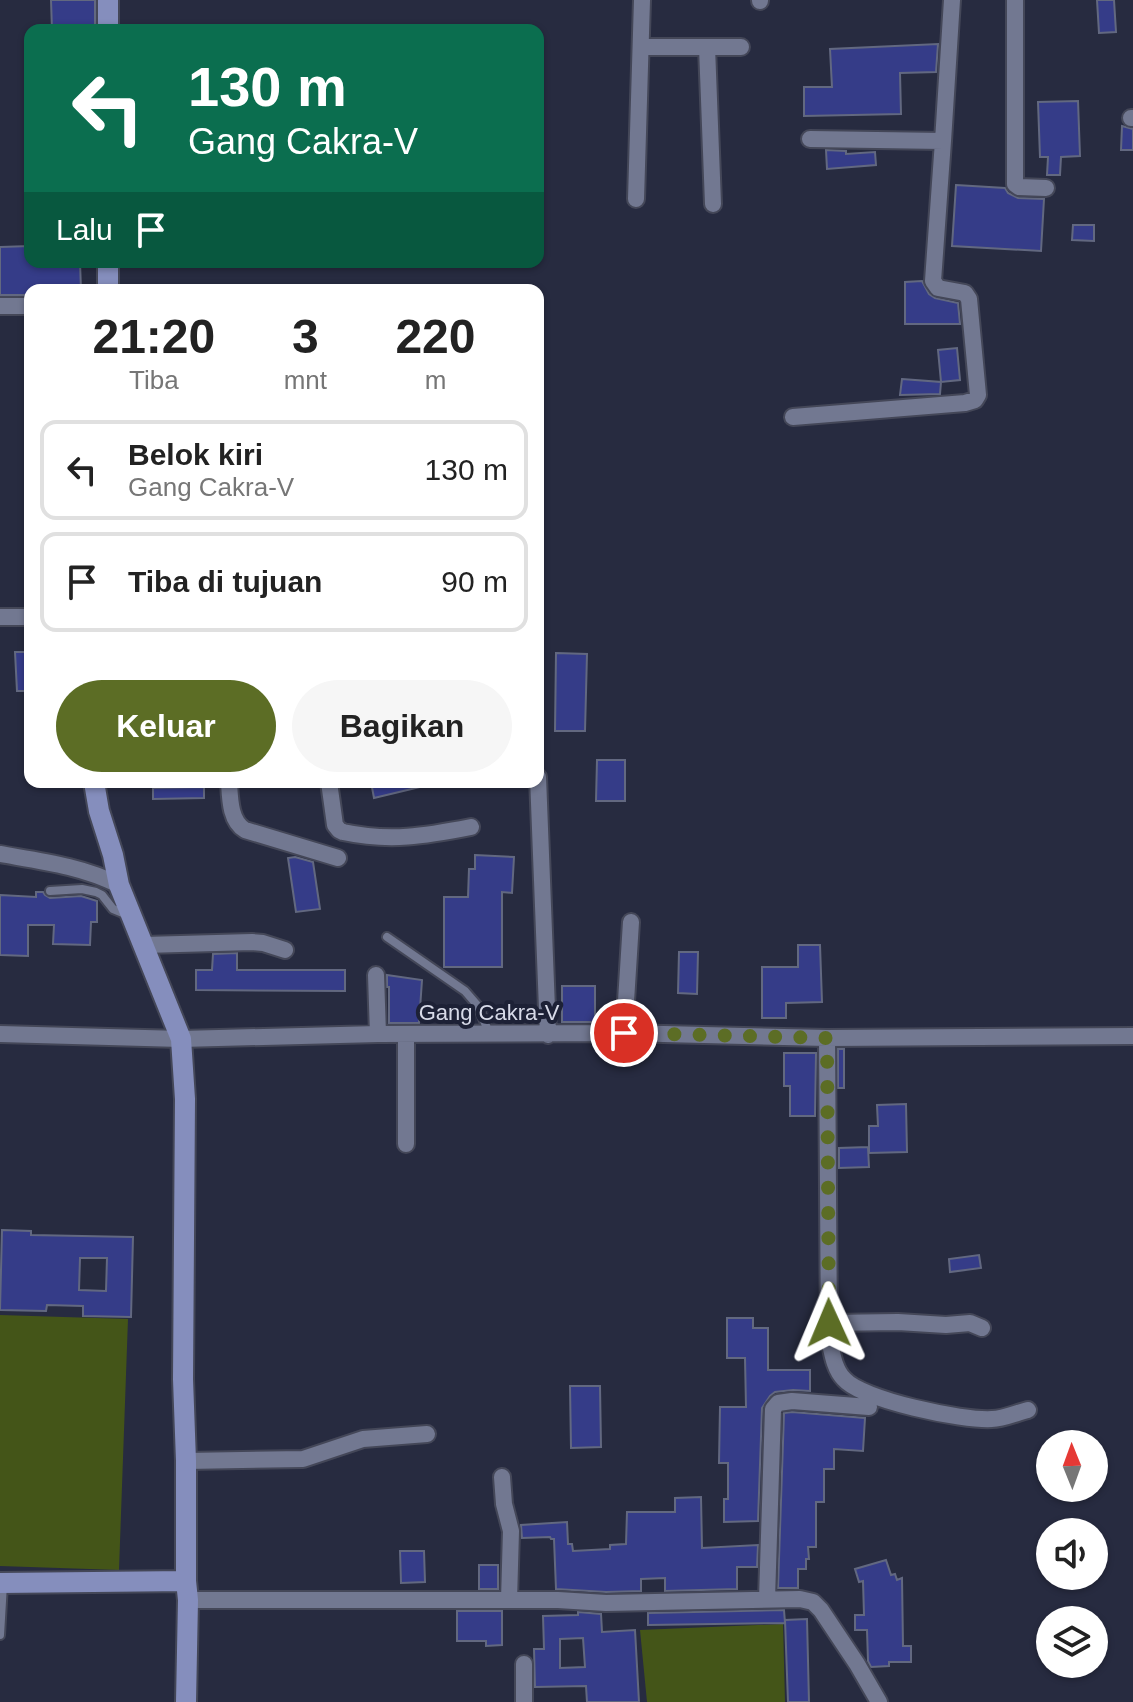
<!DOCTYPE html>
<html lang="id">
<style>
:root{--surface:#fff;--page:#f6f6f6;--text:#222;--muted:#767676;--line:#e0e0e0;--accent:#5c6d25}
body{margin:0;font-family:Arial,sans-serif;background:var(--page);color:var(--text);height:100vh;display:flex;flex-direction:column;font-size:30px;white-space:nowrap}
*{box-sizing:border-box;margin:0}
p{font-size:26px;color:var(--muted)}
.icon{flex:none;width:44px;height:44px;fill:none;stroke:currentColor;stroke-width:2;stroke-linecap:round;stroke-linejoin:round}
.map{position:relative;flex:1;overflow:hidden}
.sheet{position:absolute;left:24px;top:284px;width:520px;height:504px;display:flex;flex-direction:column;background:var(--surface);border-radius:16px;box-shadow:0 2px 6px #0004}
.sheet>*{flex:none}
.banner{position:absolute;left:24px;top:24px;width:520px;height:244px;border-radius:16px;box-shadow:0 2px 6px #0004;background:#0b6e4f;color:#fff;overflow:hidden}
.needle{width:52px;rotate:359deg}
.buttons{position:absolute;left:1036px;top:1430px;display:grid;gap:16px}
.buttons a{display:grid;place-items:center;width:72px;height:72px;border-radius:50%;background:var(--surface);box-shadow:0 2px 6px #0004;font-size:40px}
.pin{position:absolute;display:grid;place-items:center;width:68px;height:68px;color:#fff;margin:-34px;border:4px solid #fff;border-radius:50%;box-shadow:0 2px 8px #0007}
.me{position:absolute;width:88px;margin:-44px;rotate:359deg;stroke-linejoin:round;filter:drop-shadow(0 0 6px #0008)}
.turn{display:flex;align-items:center;gap:28px;height:168px;padding:0 32px;font-size:36px}
.turn .icon{width:104px;height:104px;stroke-width:2.5}
.turn b{display:block;font-size:56px;line-height:68px}
.then{display:flex;align-items:center;height:76px;padding:0 32px;background:#0003;gap:16px;font-size:30px}
.eta{display:flex;justify-content:space-evenly;align-items:center;height:136px;text-align:center}
.eta b{font-size:48px;font-weight:700;line-height:56px}
.button{display:flex;gap:16px;margin-top:auto;padding:16px 32px}
.button a{flex:1;height:92px;border-radius:48px;background:var(--accent);color:#fff;font-size:32px;font-weight:700;line-height:92px;text-align:center}
.button a+a{background:var(--page);color:var(--text)}
ul{padding:0;list-style:none}
li{display:flex;align-items:center;gap:24px;height:100px;margin:0 16px 12px;padding:0 16px;border:4px solid var(--line);border-radius:16px}
li div{flex:1}
li b{display:block;font-size:30px}
li em{font-style:normal}
.map>svg:first-child{display:block}
</style>
<div class="map">
<svg width="1133" height="1702" viewBox="0 0 1133 1702">
<rect width="100%" height="100%" fill="#272b40"/>
<!-- green -->
<path fill="#445518" d="M0,1315L128,1319L119,1570L0,1566Z
M783,1624L785,1702H647L640,1630Z"/>
<!-- building -->
<path fill="#353c88" stroke="#626880" stroke-width="2" fill-rule="evenodd" d="M51,0H95V30H52Z
M1097,0H1114L1116,32L1099,33Z
M938,44L936,72L900,73L901,114L804,116V87H832L830,49Z
M1078,101L1080,156L1061,157L1060,175H1047L1048,157H1040L1038,102Z
M1122,126L1133,129V150H1121Z
M826,150L846,151V154L875,152L876,165L827,169Z
M956,185L1005,188L1008,193L1018,198L1044,199L1041,251L952,246Z
M1073,225H1094V241L1072,240Z
M30,246V262H80L81,290H30V295H0V247Z
M922,281L929,294L935,298L958,303L960,324H905V282Z
M957,348L960,380L941,382L938,350Z
M902,379L941,382L940,394L900,395Z
M15,652H30V691H17Z
M556,653L587,654L585,731H555Z
M597,760H625V801H596Z
M371,782H419L420,787L374,798Z
M204,787V798L153,799V788Z
M475,855L514,857L512,893L502,892V967H444V897H468L469,869H475Z
M295,857L313,862L320,909L296,912L288,858Z
M36,892H43L45,895L50,898L81,896L97,901V922H91L90,945L53,944L54,925H28V956L0,955V895L36,897Z
M798,945H820L822,1002L786,1003V1018H762V967H798Z
M679,952H698L697,994L678,993Z
M237,953V970H345V991L196,990V970H212L213,954Z
M387,975L422,980L419,1023H389V987H387Z
M562,986H595V1022H562Z
M838,1049H844V1088H838Z
M784,1053H816L815,1116H790V1086H784Z
M906,1104L907,1152L869,1153V1126H878L877,1105Z
M868,1147L869,1167L839,1168V1148Z
M2,1230L31,1231V1235L133,1237L131,1317L83,1316V1306L47,1305L46,1311L0,1310ZM80,1258H107L106,1291L79,1290Z
M979,1255L981,1268L950,1272L949,1259Z
M727,1318H753V1328H768V1370H810V1391L793,1390L775,1392L770,1396L762,1408L758,1521L724,1522V1499H728V1463H719L720,1407H746L745,1358H727Z
M570,1386H600L601,1447L571,1448Z
M792,1412L865,1418L863,1451L834,1449V1469H824V1502H816V1547H808L809,1559H806V1569H798V1588H778L784,1413Z
M701,1497L702,1548L758,1545L757,1567H737V1589L665,1591V1578L641,1579V1591L606,1592L556,1589L554,1539H551L550,1537L522,1538L521,1525L567,1522L568,1544H572L573,1551L610,1549V1545L626,1544L627,1512H675V1498Z
M400,1551H424L425,1582L401,1583Z
M886,1560L891,1575L895,1574L897,1580L902,1578L903,1646H911V1662H889V1666L871,1667L868,1661L867,1630H855V1615H864L863,1581L859,1582L855,1569Z
M479,1565H498V1589H479Z
M784,1610L785,1623L648,1625V1613Z
M457,1611H502V1645L486,1646V1641H457Z
M578,1612L601,1614L602,1632L635,1630L639,1702H587L586,1686L535,1687L534,1649H544L543,1616L578,1615ZM583,1638L585,1667L560,1668V1639Z
M807,1619L809,1702H788L785,1620Z"/>
<g fill="none" stroke-linecap="round" stroke-linejoin="round">
<!-- lane casing -->
<g stroke="#444758" stroke-width="12">
<path id="lane" d="M50,891L82,889L96,892L102,895L113,909L130,916
M387,937L465,991L478,1006L489,1033
M0,1635L3,1584"/>
</g>
<!-- street casing -->
<g stroke="#444758" stroke-width="20">
<path id="street" d="M760,0V1
M1015,0V184L1019,187L1046,188
M642,47H707L713,204
M707,47H741
M1131,118H1133
M810,139L943,141L952,0
M636,199L642,0
M0,306H30
M793,417L965,403L975,400L978,395L969,299L965,293L938,288L933,281L943,141
M0,617H30
M538,777L548,1035
M229,782C230,799 230,821 245,830L338,858
M329,782L335,825L339,830L343,832C390,842 425,836 471,827
M0,854C40,861 82,866 119,885
M144,945L252,942L263,943L285,950
M376,975L378,1034
M624,1033L631,922
M0,1034L181,1039L378,1034L624,1033L827,1038L1133,1036
M827,1038L829,1339C832,1352 834,1369 844,1379C862,1400 963,1421 992,1419C1003,1419 1016,1413 1028,1410
M406,1144V1034
M829,1323L898,1322L946,1325L970,1323L982,1328
M186,1461L303,1459L363,1439L427,1434
M502,1477L504,1504L511,1531L509,1600
M767,1599L773,1409L778,1403L792,1401L869,1407
M188,1600H558L606,1603L800,1599L813,1602L821,1610L857,1664L879,1702
M524,1664V1702"/>
</g>
<!-- primary casing -->
<g stroke="#444758" stroke-width="24">
<path id="primary" d="M108,0V30
M108,290V262
M94,782L99,811L113,855L119,885L181,1039L185,1099L183,1379L186,1461V1581L188,1600L186,1702
M0,1583L186,1581"/>
</g>
<!-- lane -->
<use href="#lane" stroke="#727891" stroke-width="8"/>
<!-- street -->
<use href="#street" stroke="#727891" stroke-width="16"/>
<!-- primary -->
<use href="#primary" stroke="#858ebd" stroke-width="20"/>
</g>
<g fill="none" stroke-linecap="round" stroke-linejoin="round">
<!-- route -->
<path stroke="#5c6d25" stroke-width="14" stroke-dasharray="0 25.2" d="M624,1033L827,1038L829,1323"/>
</g>
<g text-anchor="middle" dominant-baseline="central" stroke-width="8" stroke-linejoin="round" paint-order="stroke">
<!-- street labels -->
<g font-size="22" fill="#d7dae8" stroke="#1d2136">
<text x="489" y="1012">Gang Cakra-V</text>
</g>
</g>
</svg>
<div class="buttons">
<a><svg class="needle" viewBox="-14 -14 28 28"><path d="M0-13l5 13h-10z" fill="#e53935"/><path d="M0 13l5-13h-10z" fill="#767676"/></svg></a>
<a><svg class="icon" aria-label="sound" viewBox="0 0 24 24"><path d="M4 9h4l5-4v14l-5-4H4zM17 9q2 3 0 6"/></svg></a>
<a><svg class="icon" aria-label="layers" viewBox="0 0 24 24"><path d="M12 4l9 5-9 5-9-5zM3 14l9 5 9-5"/></svg></a>
</div>
<div class="pin" style="left:624px;top:1033px;background:#d93025"><svg class="icon" aria-label="arrive" viewBox="0 0 24 24"><path d="M6 21V4h12l-3 4 3 4H6"/></svg></div>
<svg class="me" style="left:829px;top:1323px" viewBox="-20 -20 40 40"><path d="M0-17L14 15 0 8-14 15z" fill="#5c6d25" stroke="#fff" stroke-width="4"/></svg>
<div class="banner">
<div class="turn"><svg class="icon" aria-label="left" viewBox="0 0 24 24"><path d="M17 20v-9H6M10 6l-5 5 5 5"/></svg><div><b>130 m</b>Gang Cakra-V</div></div>
<div class="then">Lalu<svg class="icon" aria-label="arrive" viewBox="0 0 24 24"><path d="M6 21V4h12l-3 4 3 4H6"/></svg></div>
</div>
<section class="sheet">
<div class="eta">
<div><b>21:20</b><p>Tiba</p></div>
<div><b>3</b><p>mnt</p></div>
<div><b>220</b><p>m</p></div>
</div>
<ul>
<li><svg class="icon" aria-label="left" viewBox="0 0 24 24"><path d="M17 20v-9H6M10 6l-5 5 5 5"/></svg><div><b>Belok kiri</b><p>Gang Cakra-V</p></div><em>130 m</em></li>
<li><svg class="icon" aria-label="arrive" viewBox="0 0 24 24"><path d="M6 21V4h12l-3 4 3 4H6"/></svg><div><b>Tiba di tujuan</b></div><em>90 m</em></li>
</ul>
<div class="button"><a>Keluar</a><a>Bagikan</a></div>
</section>
</div>
